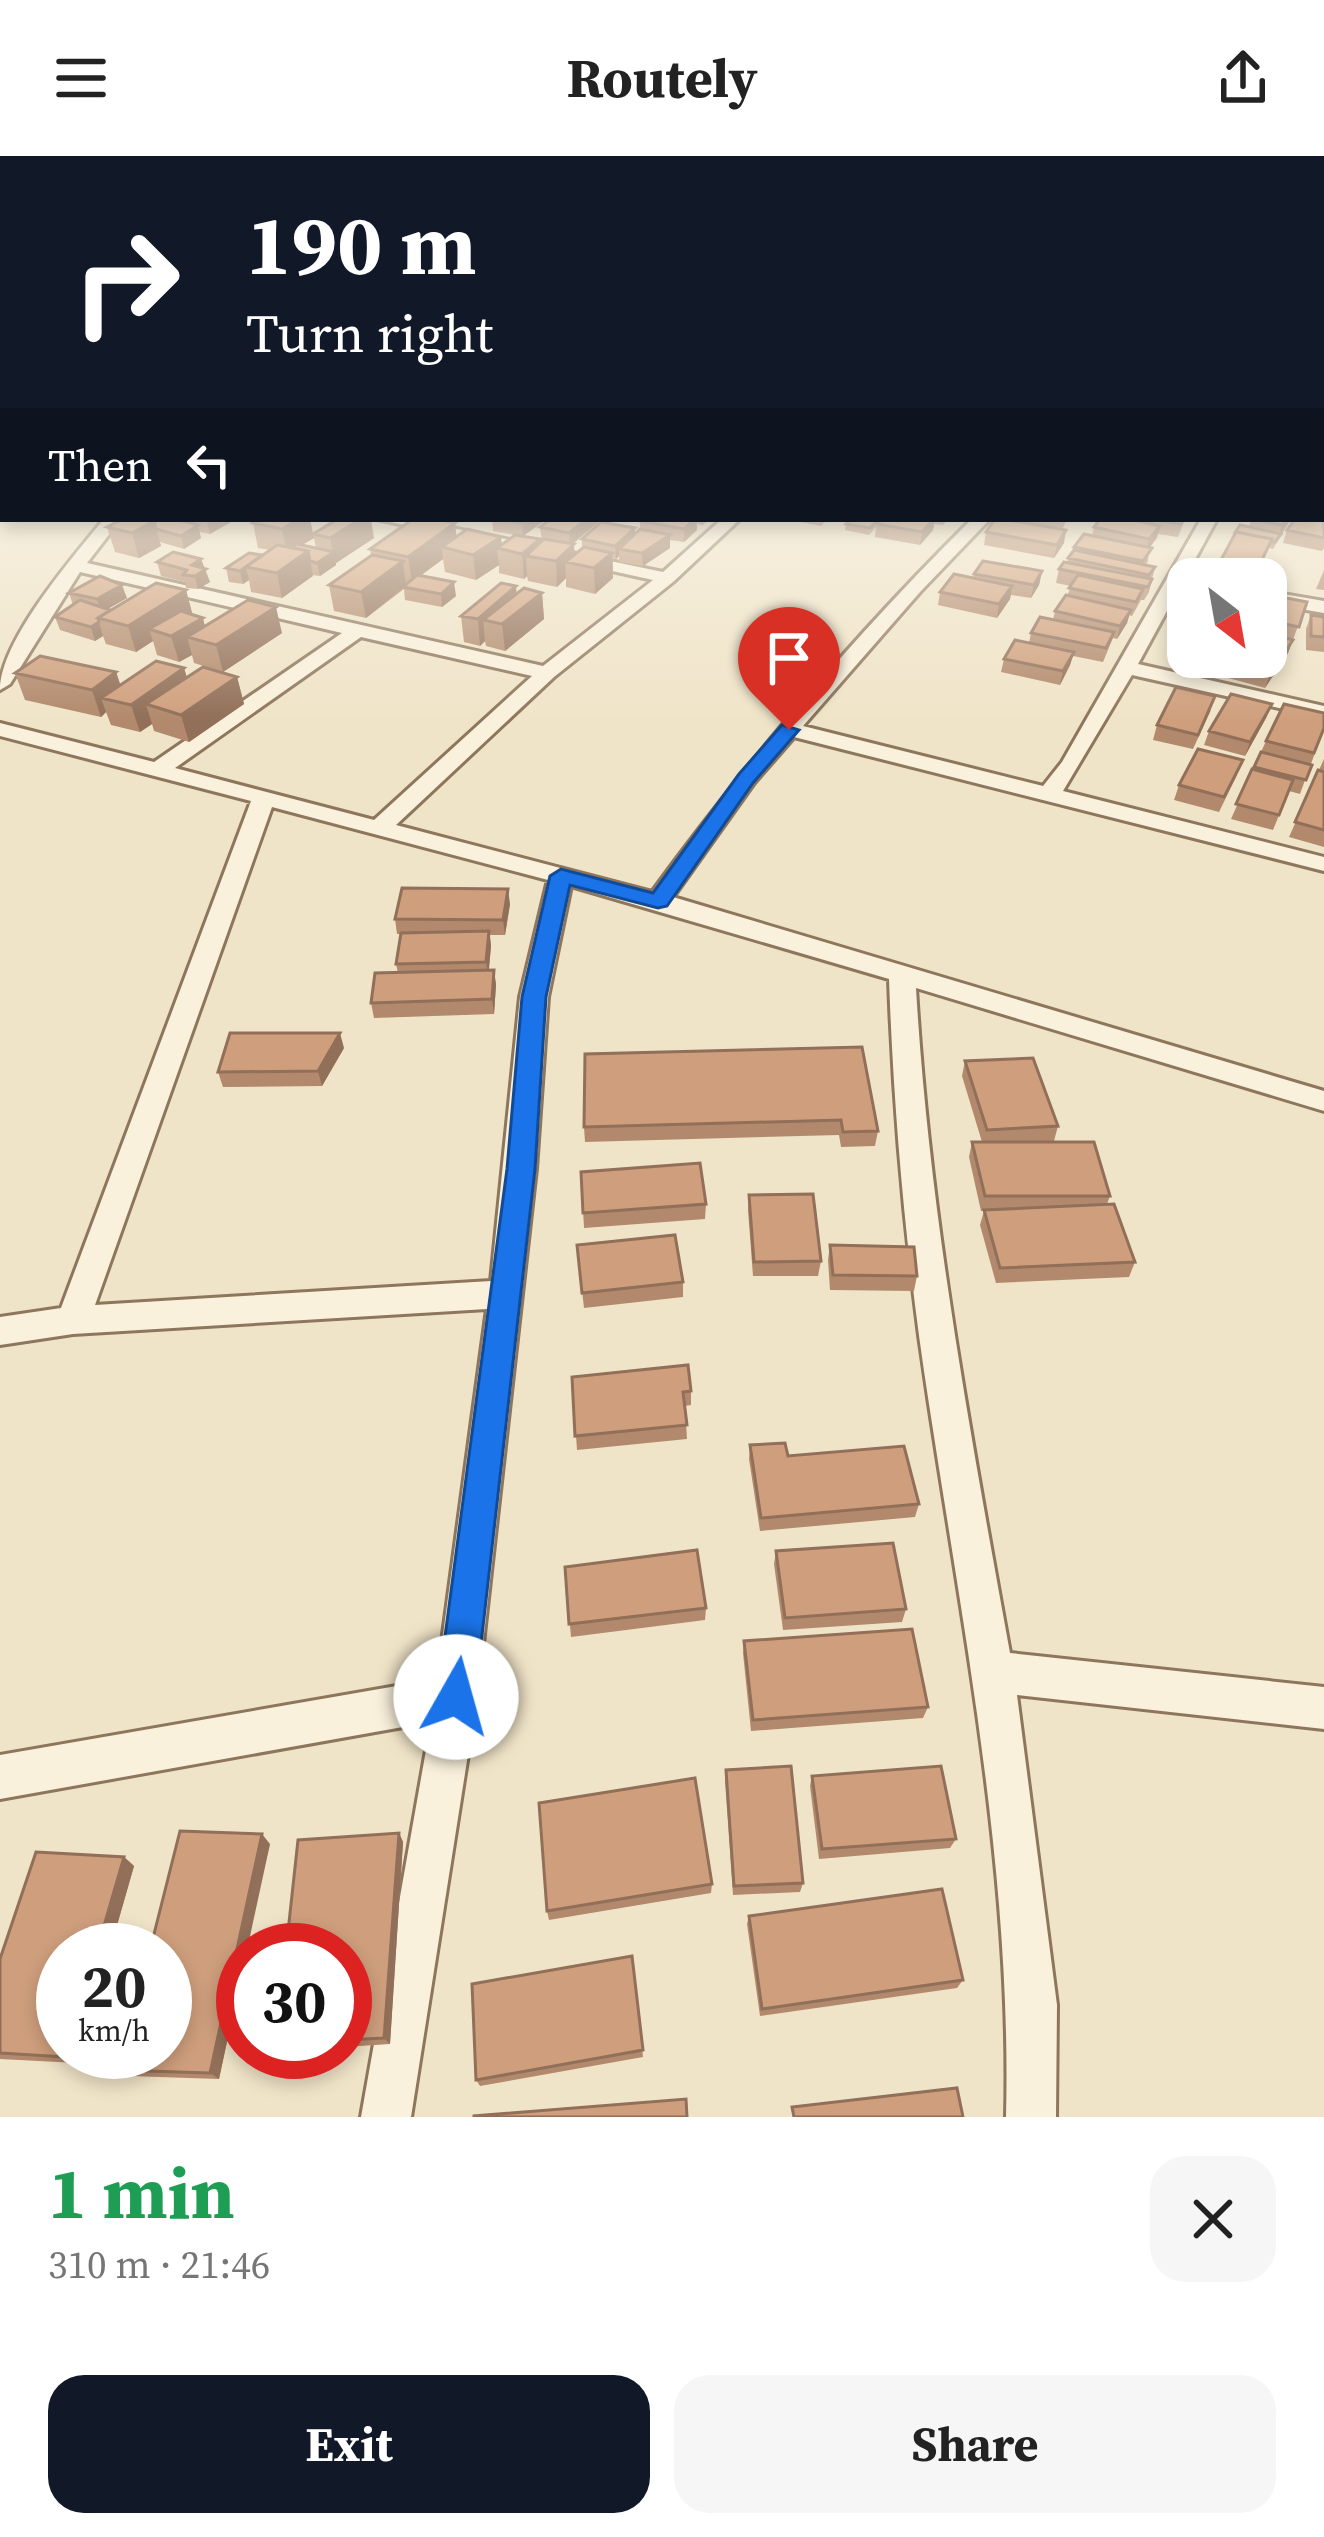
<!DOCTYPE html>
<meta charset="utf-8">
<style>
:root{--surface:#fff;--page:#f6f6f6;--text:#222;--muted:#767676;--accent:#111827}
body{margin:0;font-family:"Source Serif 4",serif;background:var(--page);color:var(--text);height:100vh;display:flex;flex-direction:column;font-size:45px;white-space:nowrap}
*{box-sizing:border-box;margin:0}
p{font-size:39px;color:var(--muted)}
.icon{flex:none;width:66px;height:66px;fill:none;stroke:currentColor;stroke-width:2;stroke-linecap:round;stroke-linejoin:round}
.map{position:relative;height:1961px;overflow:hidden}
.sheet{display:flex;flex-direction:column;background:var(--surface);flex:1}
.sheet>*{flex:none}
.top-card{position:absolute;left:0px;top:0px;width:1326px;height:366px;box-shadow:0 6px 18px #0003;background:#111827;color:#fff;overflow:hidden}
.needle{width:78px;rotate:149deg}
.tools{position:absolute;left:1167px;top:402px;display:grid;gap:24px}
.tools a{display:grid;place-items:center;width:120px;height:120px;border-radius:24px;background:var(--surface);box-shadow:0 6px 18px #0003;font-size:60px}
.speed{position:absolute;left:36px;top:1767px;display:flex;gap:24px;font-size:60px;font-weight:700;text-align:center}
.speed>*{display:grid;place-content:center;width:156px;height:156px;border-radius:50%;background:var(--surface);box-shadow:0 6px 18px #0003;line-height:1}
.speed small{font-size:30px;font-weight:400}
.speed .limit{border:18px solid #d22;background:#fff;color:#111}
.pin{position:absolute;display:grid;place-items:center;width:102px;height:102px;color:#fff;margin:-123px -51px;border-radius:50% 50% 50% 0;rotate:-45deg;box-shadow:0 0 12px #0007}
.pin .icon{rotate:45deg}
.me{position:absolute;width:132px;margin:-66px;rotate:7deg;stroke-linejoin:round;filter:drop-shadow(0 0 9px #0008)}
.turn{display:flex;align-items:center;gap:42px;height:252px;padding:0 48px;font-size:54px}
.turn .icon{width:156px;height:156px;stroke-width:2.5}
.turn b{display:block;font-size:84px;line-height:102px}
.then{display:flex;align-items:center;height:114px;padding:0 48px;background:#0003;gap:24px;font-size:45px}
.round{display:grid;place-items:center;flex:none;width:126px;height:126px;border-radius:36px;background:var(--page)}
.overview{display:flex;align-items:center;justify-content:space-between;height:204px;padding:0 48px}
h1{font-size:72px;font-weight:700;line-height:90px;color:#1e9e55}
.cta{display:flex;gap:24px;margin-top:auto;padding:24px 48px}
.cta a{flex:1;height:138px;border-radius:36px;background:var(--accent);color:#fff;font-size:48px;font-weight:700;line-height:138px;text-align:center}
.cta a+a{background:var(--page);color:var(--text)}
header{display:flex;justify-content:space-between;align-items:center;height:156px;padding:0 48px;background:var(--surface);font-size:54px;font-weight:700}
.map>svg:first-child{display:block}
</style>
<header><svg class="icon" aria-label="menu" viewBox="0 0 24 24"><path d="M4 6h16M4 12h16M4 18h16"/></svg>Routely<svg class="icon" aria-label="share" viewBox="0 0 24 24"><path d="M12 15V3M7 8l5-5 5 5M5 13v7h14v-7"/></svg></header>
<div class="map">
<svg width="1324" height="1961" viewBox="0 0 1324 1961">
<rect width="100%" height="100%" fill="#f0e4c8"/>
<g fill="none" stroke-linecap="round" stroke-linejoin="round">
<!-- street casing -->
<g stroke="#8d765c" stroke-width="6">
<path id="street" d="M104,363H121L87,407L543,510L653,424L377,363H409L663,416L722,363H740L673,426L554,521L396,669L652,736C749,603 855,479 972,363H990L920,436L803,570L1043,630L1062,606L1201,363H1217L1138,508L1324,550V562L1132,519L1063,635L1324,701V715L794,581L754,627L673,741L1324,935V955L916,832C929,1056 970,1276 1010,1497L1324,1531V1573L1017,1539L1057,1849L1056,1961H1006C1012,1722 965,1484 929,1248C907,1107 894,966 889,823L571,730L548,841L536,1013L477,1541L411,1961H361L431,1566L0,1643V1599L437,1523L487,1153L73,1178L0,1189V1161L61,1152L251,645L0,580V567L154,606L342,477L80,416L10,528L0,534C0,485 72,402 104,363ZM361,481L532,520L374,664L175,612ZM272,651L548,724L520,841L491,1125L95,1149Z
M1266,435L1324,445V457L1266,447Z"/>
</g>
<!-- street -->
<use href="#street" fill="#faf1dc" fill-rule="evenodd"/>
</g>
<!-- wall -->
<path fill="#b2896c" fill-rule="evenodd" d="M0,290H3V332H0Z
M1324,353V392L1322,395L1283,387L1287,374Z
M50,363H97L95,365Z
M123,363H236L210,378L199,376L201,382L184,393L160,386L161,390L139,402L115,396L107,371Z
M259,363H310L313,378L374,382L336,407V409L320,420L312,419L282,442L251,436L249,424L243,428L229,426L226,412L262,399L270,394L258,392L253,367ZM314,382L316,392L302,389Z
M492,363H547L523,380L540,383V387L542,385L540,371L551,363H601L573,388L574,398L582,392V383L635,372V378L640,373V365L643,363H710L703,369L697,368V374L684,386L670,384V392L643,410L619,406V400L616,403L613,402V422L595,438L566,431V422L557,431L528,425L527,420L524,423L499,417V409L476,424L445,416L443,403L420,420L456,440L442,451L405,444L404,433L366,462L334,455L329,429L371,399L370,393L457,381H501L502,389L515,379L493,375Z
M786,363H828L821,370Z
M851,363H948L943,369L934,368L933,374L920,389L875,381L876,371L869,379L845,374L846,368Z
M995,363H1067L1062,374L1064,387L1054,402L984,389L986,376Z
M1100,363H1185L1178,381L1158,378L1149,392L1148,405L1146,409L1155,411L1149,436L1144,444H1141L1132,460L1129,459L1127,467L1117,483L1113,482L1103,506L1073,500L1070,509L1060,529L1001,516L1004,503L1029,487L1031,477L1053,464L1055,455L1067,440L1071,430L1056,427L1059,413L1067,406L1074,391L1092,380L1094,371Z
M1251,363H1291L1273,393L1269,392L1254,423L1217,418L1234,378L1249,371Z
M201,403L210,426L198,433L186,432L185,426L161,420L157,406Z
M1324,414V434L1316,433Z
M1042,415L1039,429L1031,442L1011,439L1010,443L997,462L938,449L940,436L973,422L974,418Z
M186,434L192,458L205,470L282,477L223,516L194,507L192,499L179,506L157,499L153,485L136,496L106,488L103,480L95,485L60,474L55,461L73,449L69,437L127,442L107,453L110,454Z
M542,437L544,463L505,495L486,490L485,485L480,490L464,486L461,460L517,438Z
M1266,438L1307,446L1288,497L1265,532L1221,520L1226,506L1266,501Z
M1311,459L1324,461V496L1306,494V473Z
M1188,485V501H1225L1213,520L1176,510L1180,496Z
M184,512L187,522L237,521L244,548L189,586L154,575L152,568L140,576L111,569L106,556L101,561L25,544L15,517L116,516L120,529Z
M1272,548L1266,562L1245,600L1204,589L1209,575Z
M1211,554L1193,593L1153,584L1157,569Z
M1324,572L1300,638L1289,635L1273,674L1231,663L1266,585Z
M1324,603V691L1289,681Z
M1237,619L1219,656L1174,644L1179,629Z
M510,748L505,779H490L491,790L489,814H494L496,829L494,858L374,862L371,847L398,817L396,808L401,778H397L395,763Z
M862,891L878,975L875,990L841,991L839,979L585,986L584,971Z
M344,892L322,930L223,931L218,916Z
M965,905L1058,970L1054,985L1110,1040L1107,1048L1135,1106L1129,1121L996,1127L980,1069L984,1055H981L969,1001L972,986H982L962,920Z
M581,1016L706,1048L705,1063L584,1072Z
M749,1039L821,1105L818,1120H753L748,1054Z
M577,1089L683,1126V1141L584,1152Z
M830,1089L917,1120L914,1135L830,1134L828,1104Z
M572,1221L691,1235V1249L685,1250L687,1283L577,1294Z
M750,1289L788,1300L919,1348L915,1361L760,1375L749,1303Z
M776,1395L906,1453L902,1466L783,1474L774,1408Z
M565,1411L706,1452L705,1464L571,1481Z
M744,1485L928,1551L923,1562L751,1575L743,1497Z
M726,1614L803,1727L800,1736L733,1739L725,1624Z
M812,1620L956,1683L950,1692L819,1703L810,1630Z
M399,1677L403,1686L390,1888L345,1891V1794Z
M270,1688L243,1794V1811L219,1923L129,1920L118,1914Z
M124,1701L134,1710L77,1907L0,1903V1803Z
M712,1728L711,1737L549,1764L547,1755Z
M749,1760L963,1824L957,1832L760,1860L747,1768Z
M632,1800L643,1901L480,1930L476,1924Z"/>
<!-- shaded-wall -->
<path fill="#916f58" d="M3,338V355L0,358V341Z
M206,363H236L210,378Z
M299,363H310L314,382L287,398L282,373Z
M361,363H371L374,382L336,407V409L320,420L317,407L333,396L330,382Z
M528,363H547L523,380L522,367Z
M587,363L601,364L570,390L569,377Z
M695,363L697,374L684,386V373Z
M935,363L933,374L920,389L922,376Z
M1287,363H1291L1278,382L1282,369Z
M154,365L161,390L139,402L132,377Z
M455,367L458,392L442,391L443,403L412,426L408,401Z
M198,369L201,382L184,393L181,380Z
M1160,370L1157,382L1146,396L1149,383Z
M635,372V385L619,393V400L616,403L615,390Z
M1066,374L1064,387L1054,402L1057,389Z
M670,379V392L643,410L642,397Z
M501,381L502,393L497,392L499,409L476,424L473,399Z
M540,383L541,403L526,400L527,420L524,423L522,398Z
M574,388L575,408L565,406L566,422L557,431L556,405Z
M308,395L313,420L282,442L277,417Z
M612,397L613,422L595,438L594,412Z
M201,403L210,426L198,433L192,409Z
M403,405L406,430L366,462L361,436Z
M246,411L249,424L243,428L240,415Z
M1042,415L1039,429L1031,442L1034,429Z
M454,426L456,440L442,451L441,438Z
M122,429L127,442L101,457L97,443Z
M516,430L518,456L542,437L544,463L505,495L502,468L483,464L485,485L480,490L478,463Z
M1012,430L1010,443L997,462L999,448Z
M186,434L193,460L149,473L153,485L136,496L128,470Z
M276,451L282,477L223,516L216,489Z
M1131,454L1127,467L1117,483L1120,470Z
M203,462L209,487L187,481L192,499L179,506L171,480Z
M99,466L103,480L95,485L91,471Z
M1293,484L1288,497L1265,532L1270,518Z
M1074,496L1070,509L1060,529L1063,515Z
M1220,501H1225L1213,520L1217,506Z
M184,512L192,539L146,548L152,568L140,576L131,549Z
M116,516L125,542H101L106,556L101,561L92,534Z
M237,521L244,548L189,586L181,559Z
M1272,548L1266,562L1245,600L1250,586Z
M508,733L510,748L505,779L503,764Z
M489,775L491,790L488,821L486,806Z
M494,814L496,829L494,858L492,843Z
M340,877L344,892L322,930L318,915Z
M399,1677L403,1686L390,1888L384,1882Z
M262,1678L270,1688L247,1794H243V1811L219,1923L210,1917Z
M124,1701L134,1710L110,1794H97Z
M67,1896H80L77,1907L65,1901Z"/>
<!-- building -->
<path fill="#cf9f7d" stroke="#916f58" stroke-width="3" d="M1323,353L1324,382L1287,374L1295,363H1323Z
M123,363H146L154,365L132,377L107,371Z
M146,363H176L198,369L181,380L156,373L154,365Z
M259,363H299L282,373L253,367Z
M338,363H361L330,382L313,378Z
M413,363H435L455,367L408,401L370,393Z
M499,363H528L522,367Z
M551,363H587L569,377L540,371Z
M643,363H695L684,373L640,365Z
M851,363H879L870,372L846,368Z
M881,363H934L922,376L877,368Z
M995,363H1003L1066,374L1057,389L986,376Z
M1100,363H1130L1160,370L1149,383L1094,371Z
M1149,363H1184L1181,368Z
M1253,363H1287L1282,369Z
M601,366L635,372L615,390L582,383Z
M1240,369L1281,378L1275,386L1271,385L1272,383L1236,376L1234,378Z
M467,373L501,381L473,399L442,391Z
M640,373L670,379L642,397L619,393Z
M1236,376L1272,383L1258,412L1221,404Z
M1084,378L1152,392L1143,405L1074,391Z
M515,379L540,383L522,398L497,392Z
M544,383L574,388L556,405L526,400Z
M297,388L334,396L317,407L310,405L308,395L290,391Z
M277,389L308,395L277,417L246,411Z
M584,391L612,397L594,412L565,406Z
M1074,394L1155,411L1149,419L1068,402Z
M173,396L201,403L192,409L206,413L195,420L183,419L187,414L157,406Z
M249,397L262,399L240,415L226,412Z
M372,399L403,405L361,436L329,429Z
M983,405L1042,415L1034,429L974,418Z
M1064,406L1152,423L1148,431L1059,413Z
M954,418L1012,430L999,448L940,436Z
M417,419L454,426L441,438L403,431Z
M1078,419L1143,433L1136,446L1069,432Z
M100,420L122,429L97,443L69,437Z
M156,427L186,434L128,470L98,462Z
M501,427L516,430L478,463L461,460Z
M524,432L542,437L502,468L483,464Z
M1266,438L1307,446L1299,471L1266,464Z
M1066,439L1131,454L1120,470L1055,455Z
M80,444L110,454L98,462L99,466L91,471L55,461Z
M248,444L276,451L216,489L187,481Z
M181,455L203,462L171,480L149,473Z
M1311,459L1324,461V481L1311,480Z
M1040,461L1114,476L1106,492L1031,477Z
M1266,477L1293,484L1270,518L1226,506L1229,501H1266Z
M1015,484L1074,496L1063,515L1004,503Z
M1188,485V498L1180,496Z
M40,500L116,516L92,534L15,517Z
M1199,501H1220L1217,506Z
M156,505L184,512L131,549L101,542Z
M203,511L237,521L181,559L146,548Z
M1176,531L1215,540L1198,579L1157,569Z
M1231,538L1272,548L1250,586L1209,575Z
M1284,548L1324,557V572L1314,597L1266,585Z
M1198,593L1243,604L1224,641L1179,629Z
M1261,596L1312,609L1306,624L1254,611Z
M1252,613L1293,624L1279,659L1236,648Z
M1318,614L1324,616V674L1295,666Z
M402,732L508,733L503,764L395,763Z
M489,775L486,806L396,808L401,777Z
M494,814L492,843L371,847L375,817Z
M230,877H340L318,915L218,916Z
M862,891L878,975L843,976L841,964L584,971L585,898Z
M1033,902L1058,970L987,974L965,905Z
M972,986H1094L1110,1040H985Z
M700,1007L706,1048L583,1057L581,1016Z
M813,1038L821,1105L754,1106L749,1039Z
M1114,1048L1135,1106L1000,1112L984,1054Z
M675,1079L683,1126L582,1137L577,1089Z
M830,1089L914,1091L917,1120L833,1119Z
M688,1209L691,1235L683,1236L687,1269L575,1280L572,1221Z
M785,1287L788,1300L904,1290L919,1348L761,1362L750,1289Z
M893,1387L906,1453L785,1462L776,1395Z
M697,1394L706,1452L569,1468L565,1411Z
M912,1473L928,1551L753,1564L744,1485Z
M791,1610L803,1727L734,1730L726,1614Z
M941,1610L956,1683L822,1693L812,1620Z
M695,1622L712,1728L547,1755L539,1647Z
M180,1675L262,1678L210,1917L118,1914L123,1896H165V1794H150Z
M399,1677L384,1882L345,1884V1794H286L298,1684Z
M36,1696L124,1701L97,1794H63V1896H67L65,1901L0,1897V1803Z
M942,1733L963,1824L762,1853L749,1760Z
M632,1800L643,1894L476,1924L472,1828Z
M957,1932L963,1961H794L792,1951Z
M686,1943L687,1961H474V1960Z"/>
<!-- sky -->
<linearGradient id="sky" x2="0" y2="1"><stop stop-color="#8fbad6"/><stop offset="0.51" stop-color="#f8f3e6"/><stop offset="1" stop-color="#f8f3e6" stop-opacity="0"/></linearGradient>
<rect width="1324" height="565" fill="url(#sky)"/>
<!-- route -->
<path fill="#1a73e8" stroke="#114b97" stroke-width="3" d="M782,569L799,574L753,627L667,750L658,752L570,729L546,841L535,1013L475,1541L469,1555L456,1560L442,1555L437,1541L507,1013L522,841L550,720L561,713L653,737L739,618Z"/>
</svg>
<div class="tools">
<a><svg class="needle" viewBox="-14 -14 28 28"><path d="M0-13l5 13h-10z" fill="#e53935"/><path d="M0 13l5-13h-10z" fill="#767676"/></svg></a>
</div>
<div class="speed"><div>20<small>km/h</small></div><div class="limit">30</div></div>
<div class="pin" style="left:789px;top:574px;background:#d93025"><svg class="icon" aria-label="arrive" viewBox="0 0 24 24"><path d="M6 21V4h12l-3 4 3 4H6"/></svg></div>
<svg class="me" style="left:456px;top:1541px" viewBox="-20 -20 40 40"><circle r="19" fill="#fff"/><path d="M0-13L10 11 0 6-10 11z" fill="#1a73e8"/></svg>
<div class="top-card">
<div class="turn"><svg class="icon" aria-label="right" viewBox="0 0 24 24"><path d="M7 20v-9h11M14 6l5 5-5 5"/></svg><div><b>190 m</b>Turn right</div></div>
<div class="then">Then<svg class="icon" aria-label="left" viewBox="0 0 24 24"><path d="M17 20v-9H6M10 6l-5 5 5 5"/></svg></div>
</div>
</div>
<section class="sheet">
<div class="overview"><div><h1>1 min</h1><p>310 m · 21:46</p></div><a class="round"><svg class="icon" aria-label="close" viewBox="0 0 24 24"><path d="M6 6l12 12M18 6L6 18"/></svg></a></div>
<div class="cta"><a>Exit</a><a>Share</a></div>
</section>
